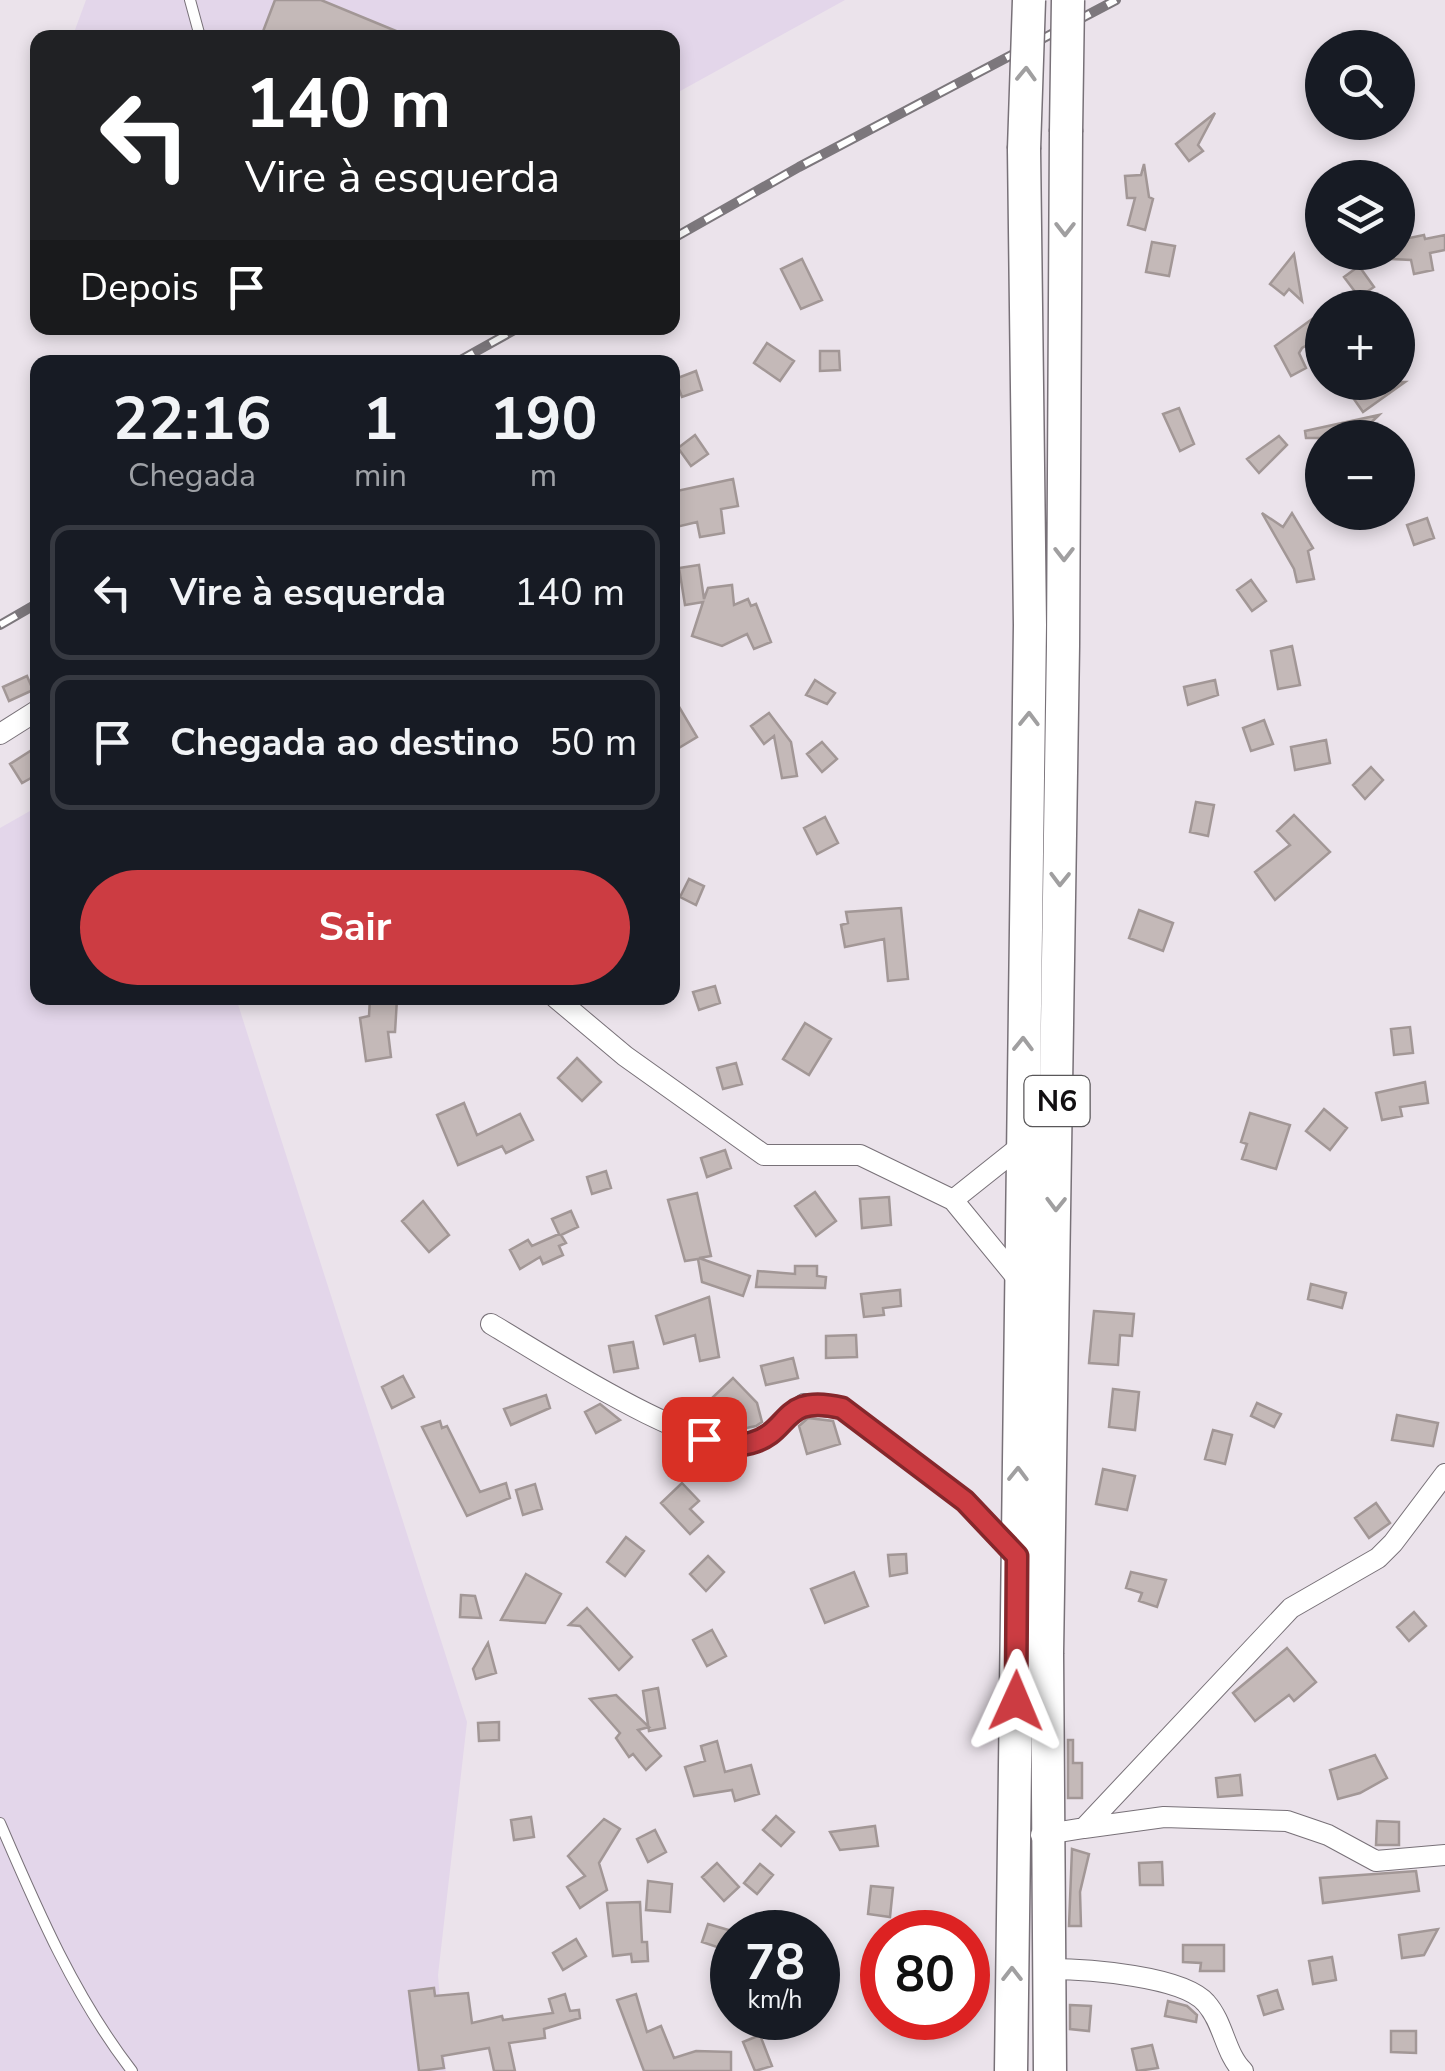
<!DOCTYPE html>
<html lang="pt">
<meta charset="utf-8">
<style>
:root{--surface:#171b24;--page:#20242c;--text:#f1f3f6;--muted:#9ea1a6;--line:#363941;--accent:#cc3c42}
body{margin:0;font-family:"Nunito Sans",sans-serif;background:var(--page);color:var(--text);height:100vh;display:flex;flex-direction:column;font-size:38px;white-space:nowrap}
*{box-sizing:border-box;margin:0}
p{font-size:32px;color:var(--muted)}
.icon{flex:none;width:55px;height:55px;fill:none;stroke:currentColor;stroke-width:2;stroke-linecap:round;stroke-linejoin:round}
.map{position:relative;flex:1;overflow:hidden}
.sheet{position:absolute;left:30px;top:355px;width:650px;height:650px;display:flex;flex-direction:column;background:var(--surface);border-radius:20px;box-shadow:0 5px 15px #0003}
.sheet>*{flex:none}
.guide{position:absolute;left:30px;top:30px;width:650px;height:305px;border-radius:20px;box-shadow:0 5px 15px #0003;background:#202124;color:#fff;overflow:hidden}
.fabs{position:absolute;left:1305px;top:30px;display:grid;gap:20px}
.fabs a{display:grid;place-items:center;width:110px;height:110px;border-radius:50%;background:var(--surface);box-shadow:0 5px 15px #0003;font-size:50px}
.speed{position:absolute;left:710px;top:1910px;display:flex;gap:20px;font-size:50px;font-weight:700;text-align:center}
.speed>*{display:grid;place-content:center;width:130px;height:130px;border-radius:50%;background:var(--surface);box-shadow:0 5px 15px #0003;line-height:1}
.speed small{font-size:25px;font-weight:400}
.speed .limit{border:15px solid #d22;background:#fff;color:#111}
.pin{position:absolute;display:grid;place-items:center;width:85px;height:85px;color:#fff;margin:-42px;border-radius:20px;box-shadow:0 5px 15px #0006}
.me{position:absolute;width:110px;margin:-55px;rotate:1deg;stroke-linejoin:round;filter:drop-shadow(0 0 8px #0008)}
.turn{display:flex;align-items:center;gap:35px;height:210px;padding:0 50px;font-size:45px}
.turn .icon{width:130px;height:130px;stroke-width:2.5}
.turn b{display:block;font-size:70px;line-height:85px}
.then{display:flex;align-items:center;height:95px;padding:0 50px;background:#0003;gap:20px;font-size:38px}
.eta{display:flex;justify-content:space-evenly;align-items:center;height:170px;text-align:center}
.eta b{font-size:60px;font-weight:700;line-height:70px}
.action{display:flex;gap:20px;margin-top:auto;padding:20px 50px}
.action a{flex:1;height:115px;border-radius:60px;background:var(--accent);color:#fff;font-size:40px;font-weight:700;line-height:115px;text-align:center}
ul{padding:0;list-style:none}
li{display:flex;align-items:center;gap:30px;height:135px;margin:0 20px 15px;padding:0 30px;border:5px solid var(--line);border-radius:20px}
li div{flex:1}
li b{display:block;font-size:38px}
li em{font-style:normal}
.map>svg:first-child{display:block}
</style>
<div class="map">
<svg width="1445" height="2071" viewBox="0 0 1445 2071">
<rect width="100%" height="100%" fill="#ebe3eb"/>
<!-- industrial -->
<path fill="#e3d6ea" d="M86,0H845L673,95L672,38H72Z
M37,807L38,998H236L467,1722L438,1975L446,2071H0V828Z"/>
<!-- building -->
<path fill="#c4b9b8" stroke="#a29796" stroke-width="2.5" d="M275,0H321L413,38H271L262,34Z
M1215,113L1198,145L1203,151L1189,161L1176,144Z
M1144,164L1149,197L1153,199L1145,230L1128,225L1135,198H1127L1125,176L1141,175Z
M1424,235L1425,239L1445,235V250L1430,253L1433,270L1414,274L1411,260L1392,259L1391,252H1398L1404,239Z
M1152,242L1175,246L1169,276L1146,272Z
M1294,254L1302,301L1289,289L1284,295L1270,284Z
M802,259L822,300L801,309L781,269Z
M1359,266L1374,287L1359,297L1344,277Z
M1312,319L1322,337L1302,348L1299,353L1306,368L1291,376L1275,346Z
M767,343L794,361L780,381L754,363Z
M820,351H839L840,370L820,371Z
M696,371L702,390L682,397L675,379Z
M1363,382H1405L1363,412L1349,392Z
M1179,408L1194,444L1180,451L1163,414Z
M1379,415L1355,438H1306L1305,431Z
M695,435L708,454L691,466L678,448Z
M1279,436L1287,445L1259,473L1247,459Z
M733,479L738,506L721,509L724,533L700,537L697,522L672,528V492Z
M1262,513L1283,527L1292,513L1313,548L1308,551L1314,579L1297,582L1294,569Z
M1427,518L1434,538L1414,545L1407,525Z
M699,565L704,599L708,588L732,585L734,605L748,599L751,606L756,604L771,642L754,649L747,634L722,646L692,636L703,602L685,605L679,568Z
M1251,580L1266,601L1252,611L1237,590Z
M1292,646L1300,685L1278,689L1271,651Z
M27,676L33,690L9,701L3,687Z
M815,680L835,693L827,704L806,695Z
M1215,680L1218,695L1188,705L1184,687Z
M672,695L697,737L672,752Z
M769,713L791,742L797,776L782,778L774,736L764,744L751,726Z
M1264,720L1273,744L1251,751L1243,728Z
M1326,740L1330,763L1295,770L1291,747Z
M822,742L837,759L822,772L807,754Z
M38,746V774L22,783L10,764Z
M1371,767L1383,780L1365,799L1353,785Z
M1196,802L1214,805L1208,836L1190,832Z
M1294,815L1330,852L1275,900L1255,872L1290,845L1277,831Z
M825,817L838,843L817,854L804,828Z
M689,879L704,886L696,905L680,897Z
M901,908L908,979L888,981L884,939L845,947L841,925L848,923L846,912Z
M1139,910L1173,923L1163,951L1129,938Z
M715,986L720,1003L699,1010L693,992Z
M370,998L397,999L395,1032H388L391,1057L366,1061L360,1018L369,1016Z
M805,1023L831,1039L809,1075L783,1059Z
M1410,1027L1413,1053L1394,1055L1391,1029Z
M577,1058L601,1082L582,1101L558,1078Z
M736,1063L742,1084L723,1089L717,1068Z
M1425,1082L1428,1103L1400,1107L1402,1116L1382,1120L1376,1093Z
M464,1103L477,1135L520,1114L533,1140L506,1153L502,1146L458,1165L437,1115Z
M1324,1109L1347,1128L1330,1150L1306,1131Z
M1250,1113L1290,1125L1276,1169L1242,1159L1247,1144L1241,1142Z
M725,1150L731,1168L707,1177L701,1158Z
M606,1171L611,1188L592,1194L587,1177Z
M815,1192L836,1221L816,1236L795,1206Z
M697,1193L711,1256L699,1258L750,1276L743,1296L702,1282L698,1259L685,1261L668,1200Z
M889,1197L891,1225L862,1228L860,1199Z
M423,1201L449,1235L429,1252L402,1221Z
M571,1211L578,1227L561,1235L566,1243L559,1246L563,1255L543,1264L540,1257L520,1269L510,1250L528,1240L532,1246L559,1234L552,1219Z
M795,1266H817V1276L826,1277L825,1288L756,1287L758,1271L795,1274Z
M1311,1284L1346,1293L1342,1308L1308,1299Z
M900,1290L901,1306L883,1308L884,1315L864,1317L861,1294Z
M709,1297L719,1357L700,1361L695,1335L664,1344L656,1316Z
M1094,1311L1134,1314L1132,1336L1120,1335L1118,1365L1089,1363Z
M856,1335L857,1357L826,1358V1336Z
M633,1342L638,1368L614,1372L609,1346Z
M793,1358L798,1378L766,1385L761,1366Z
M403,1376L414,1397L392,1408L382,1387Z
M733,1378L757,1403L762,1422L756,1426L742,1429L712,1398Z
M1113,1389L1139,1392L1135,1430L1109,1427Z
M546,1395L550,1408L511,1425L504,1409Z
M1257,1403L1281,1414L1274,1427L1251,1416Z
M600,1404L620,1420L596,1433L585,1412Z
M1397,1415L1438,1423L1433,1446L1392,1440Z
M808,1418L833,1421L840,1444L807,1454L799,1426Z
M440,1421L442,1428L447,1426L480,1492L506,1483L510,1498L467,1516L422,1427Z
M1213,1430L1232,1435L1225,1464L1205,1459Z
M1103,1469L1135,1476L1127,1510L1096,1504Z
M682,1483L699,1501L690,1509L703,1522L690,1534L661,1503Z
M535,1484L542,1509L523,1515L516,1490Z
M1376,1503L1390,1523L1369,1538L1355,1518Z
M626,1537L644,1551L625,1576L607,1562Z
M906,1554L907,1573L890,1576L888,1555Z
M708,1556L724,1572L706,1591L690,1574Z
M854,1572L868,1606L825,1623L811,1589Z
M1131,1572L1166,1580L1157,1607L1139,1601L1142,1593L1126,1588Z
M526,1574L561,1594L545,1623L501,1620Z
M461,1595L475,1596L481,1618L460,1617Z
M587,1608L632,1657L619,1670L580,1626L569,1625Z
M1414,1612L1426,1626L1409,1641L1397,1627Z
M712,1630L726,1656L707,1666L693,1640Z
M488,1643L496,1673L476,1679L473,1669Z
M1287,1648L1316,1682L1294,1701L1289,1695L1255,1721L1233,1693Z
M658,1688L665,1728L649,1731L643,1691Z
M616,1695L649,1727L638,1730L661,1756L646,1770L633,1754L629,1757L616,1738L620,1733L590,1699Z
M499,1722V1740L479,1741L478,1723Z
M1068,1740H1073V1763H1082V1798H1068Z
M717,1741L725,1772L751,1765L759,1794L735,1801L732,1790L694,1796L685,1767L705,1761L701,1746Z
M1375,1755L1387,1778L1360,1793L1338,1799L1330,1770Z
M1240,1775L1242,1795L1218,1797L1216,1778Z
M776,1816L794,1832L781,1846L763,1830Z
M531,1817L534,1837L514,1840L511,1820Z
M604,1819L620,1829L599,1863L607,1890L580,1908L567,1887L585,1876L568,1856Z
M1377,1821L1399,1822V1845H1376Z
M875,1826L878,1846L840,1850L830,1832Z
M655,1830L666,1852L648,1862L637,1839Z
M1072,1849L1089,1854L1080,1892L1081,1926H1069Z
M1162,1862L1163,1885H1140L1139,1863Z
M717,1863L739,1887L724,1901L702,1877Z
M760,1864L773,1875L757,1894L744,1883Z
M1416,1871L1419,1891L1323,1903L1320,1878Z
M648,1881L672,1884L670,1912L646,1910Z
M871,1886L893,1888L890,1917L868,1914Z
M640,1902L642,1942H647L648,1961L632,1962L631,1954L613,1956L607,1903Z
M708,1924L732,1931V1952L702,1942Z
M1438,1929L1424,1955L1402,1958L1399,1935Z
M576,1939L586,1956L563,1970L553,1953Z
M1183,1945H1224V1971H1200L1201,1963L1183,1962Z
M1332,1957L1336,1980L1313,1984L1309,1961Z
M434,1988L435,1996L468,1993L472,2023L502,2016L503,2020L553,2013L549,1999L565,1994L570,2011L579,2010L580,2018L544,2029L545,2038L509,2043L515,2071H494L489,2048L442,2056L444,2068L419,2071L409,1991Z
M1277,1990L1283,2009L1264,2015L1258,1996Z
M636,1994L647,2032L661,2026L674,2058L696,2051L731,2052V2071H644L617,2000Z
M1168,2001L1187,2006L1197,2015L1196,2022L1165,2016Z
M1070,2005L1091,2006L1089,2031L1070,2029Z
M1391,2031H1416V2053L1391,2052Z
M760,2035L772,2066L755,2071L743,2042Z
M1152,2045L1158,2068L1137,2071L1132,2049Z"/>
<g fill="none" stroke-linecap="round" stroke-linejoin="round">
<!-- service casing -->
<g stroke="#787178" stroke-width="12">
<path id="service" d="M190,0L199,33L205,38
M0,1823C37,1909 74,1996 132,2071"/>
</g>
<!-- minor casing -->
<g stroke="#787178" stroke-width="22">
<path id="minor" d="M0,734L38,710
M556,998L625,1056L764,1155H860L953,1200L1021,1283
M953,1200L1022,1145
M491,1324C536,1350 709,1464 755,1442C772,1435 789,1415 804,1404L841,1408L965,1501L1017,1556
M1084,1828L1164,1817L1287,1821L1328,1835L1376,1861L1445,1855
M1041,1835L1084,1828L1291,1608L1378,1558L1393,1543L1445,1474
M1050,1969C1087,1969 1183,1976 1206,2003C1224,2023 1225,2054 1243,2071"/>
</g>
<!-- trunk casing -->
<g stroke="#787178" stroke-width="35">
<path id="trunk" d="M1011,2071L1030,625L1024,149
M1050,2071L1047,1654L1063,646L1066,132"/>
</g>
<!-- service -->
<use href="#service" stroke="#fff" stroke-width="10"/>
<!-- minor -->
<use href="#minor" stroke="#fff" stroke-width="20"/>
<!-- trunk -->
<use href="#trunk" stroke="#fff" stroke-width="32"/>
<!-- rail casing -->
<g stroke="#7c777c" stroke-width="10">
<path id="rail" d="M672,239L799,167L1116,0
M457,362L518,328
M0,625L38,603"/>
</g>
<!-- rail -->
<use href="#rail" stroke="#fff" stroke-width="6" stroke-dasharray="19" stroke-linecap="butt"/>
<!-- trunk-bridge casing -->
<g stroke="#787178" stroke-width="35" stroke-linecap="butt">
<path id="trunk-bridge" d="M1066,132L1068,0
M1024,149L1029,0"/>
</g>
<!-- trunk-bridge -->
<use href="#trunk-bridge" stroke="#fff" stroke-width="32"/>
</g>
<!-- one-way arrows -->
<defs><path id="oneway-chevron" d="M-2-3.5L2.5 0L-2 3.5" fill="none" stroke-width="1.6" stroke-linecap="round" stroke-linejoin="round" transform="scale(2.5)"/></defs>
<g stroke="#a09fa0">
<use href="#oneway-chevron" transform="translate(1026 74) rotate(-88)"/>
<use href="#oneway-chevron" transform="translate(1065 229) rotate(90)"/>
<use href="#oneway-chevron" transform="translate(1064 554) rotate(90)"/>
<use href="#oneway-chevron" transform="translate(1029 719) rotate(-89)"/>
<use href="#oneway-chevron" transform="translate(1060 879) rotate(91)"/>
<use href="#oneway-chevron" transform="translate(1023 1044) rotate(-89)"/>
<use href="#oneway-chevron" transform="translate(1056 1204) rotate(91)"/>
<use href="#oneway-chevron" transform="translate(1018 1474) rotate(-89)"/>
<use href="#oneway-chevron" transform="translate(1012 1974) rotate(-90)"/>
</g>
<g fill="none" stroke-linecap="round" stroke-linejoin="round">
<!-- route casing -->
<g stroke="#85272b" stroke-width="25">
<path id="route" d="M704,1439C720,1443 734,1448 751,1443C792,1432 780,1393 842,1408L965,1501L1017,1556L1016,1701"/>
</g>
<!-- route -->
<use href="#route" stroke="#cc3c42" stroke-width="18"/>
</g>
<g text-anchor="middle" dominant-baseline="central" stroke-width="10" stroke-linejoin="round" paint-order="stroke">
<!-- shield labels -->
<rect fill="#fff" stroke="#595759" stroke-width="2.5" x="1024.5" y="1076" width="65" height="50" rx="8"/>
<g font-size="30" font-weight="bold" fill="#120f12">
<text x="1057" y="1101">N6</text>
</g>
</g>
</svg>
<div class="fabs">
<a><svg class="icon" aria-label="search" viewBox="0 0 24 24"><circle cx="10" cy="10" r="6"/><path d="M15 15l6 6"/></svg></a>
<a><svg class="icon" aria-label="layers" viewBox="0 0 24 24"><path d="M12 4l9 5-9 5-9-5zM3 14l9 5 9-5"/></svg></a>
<a>+</a>
<a>−</a>
</div>
<div class="speed"><div>78<small>km/h</small></div><div class="limit">80</div></div>
<div class="pin" style="left:704px;top:1439px;background:#d93025"><svg class="icon" aria-label="arrive" viewBox="0 0 24 24"><path d="M6 21V4h12l-3 4 3 4H6"/></svg></div>
<svg class="me" style="left:1016px;top:1701px" viewBox="-20 -20 40 40"><path d="M0-17L14 15 0 8-14 15z" fill="#cc3c42" stroke="#fff" stroke-width="4"/></svg>
<div class="guide">
<div class="turn"><svg class="icon" aria-label="left" viewBox="0 0 24 24"><path d="M17 20v-9H6M10 6l-5 5 5 5"/></svg><div><b>140 m</b>Vire à esquerda</div></div>
<div class="then">Depois<svg class="icon" aria-label="arrive" viewBox="0 0 24 24"><path d="M6 21V4h12l-3 4 3 4H6"/></svg></div>
</div>
<section class="sheet">
<div class="eta">
<div><b>22:16</b><p>Chegada</p></div>
<div><b>1</b><p>min</p></div>
<div><b>190</b><p>m</p></div>
</div>
<ul>
<li><svg class="icon" aria-label="left" viewBox="0 0 24 24"><path d="M17 20v-9H6M10 6l-5 5 5 5"/></svg><div><b>Vire à esquerda</b></div><em>140 m</em></li>
<li><svg class="icon" aria-label="arrive" viewBox="0 0 24 24"><path d="M6 21V4h12l-3 4 3 4H6"/></svg><div><b>Chegada ao destino</b></div><em>50 m</em></li>
</ul>
<div class="action"><a>Sair</a></div>
</section>
</div>
